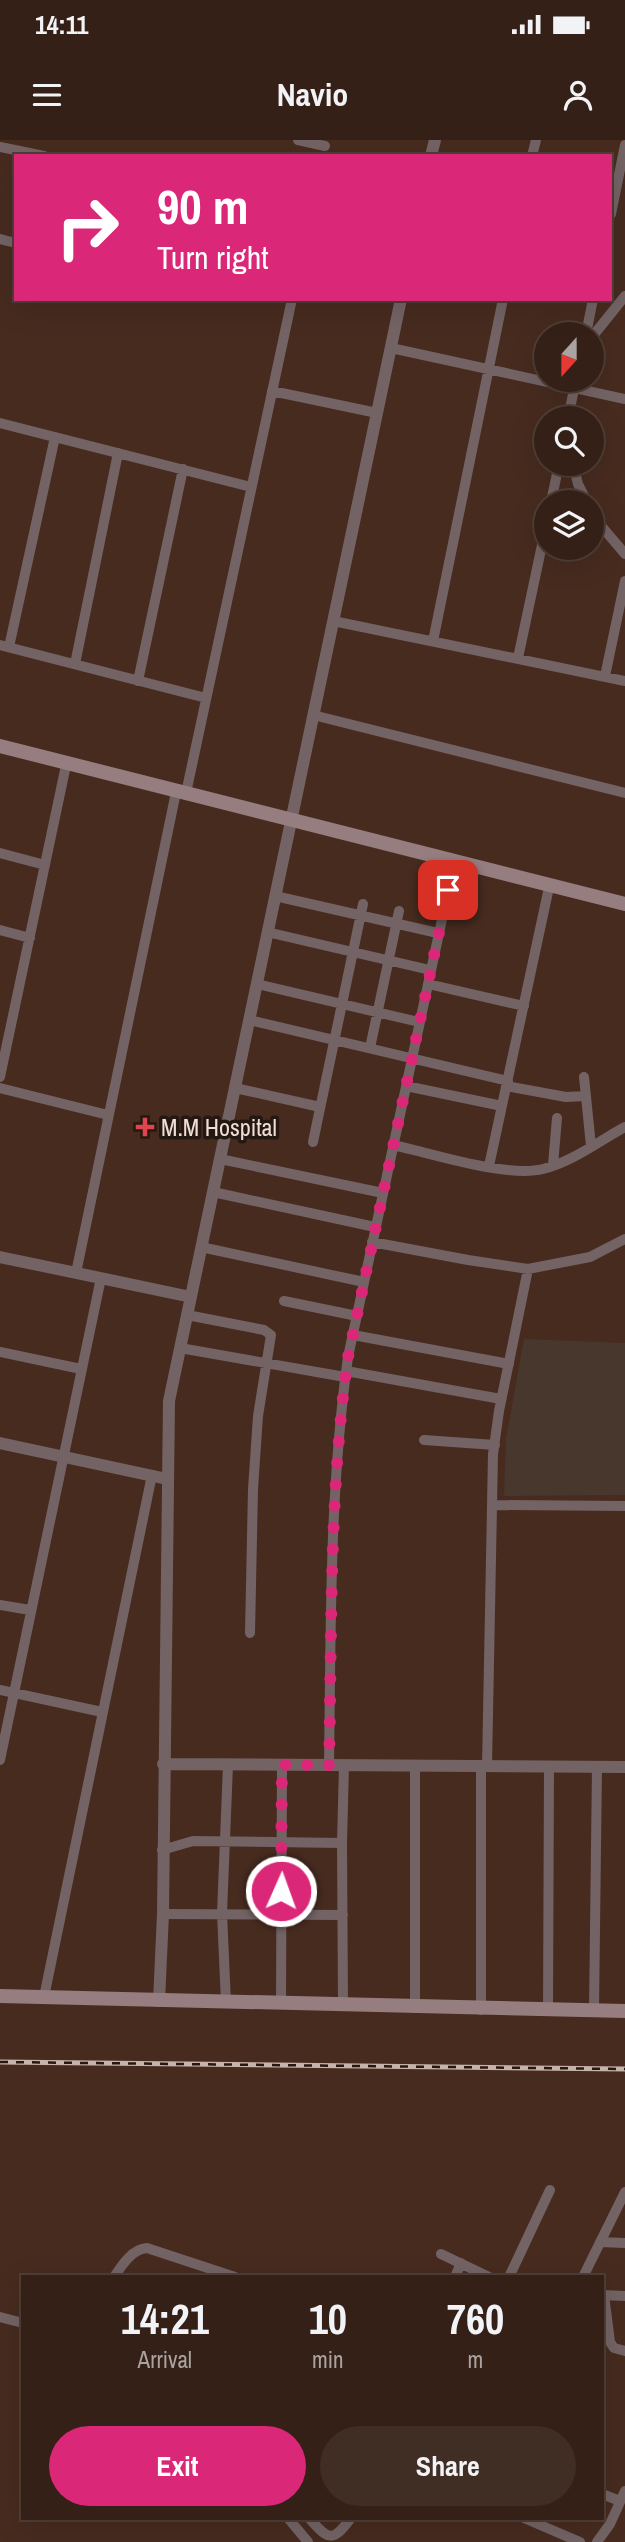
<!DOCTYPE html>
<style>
:root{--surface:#352017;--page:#402d24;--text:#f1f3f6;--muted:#aaa3a1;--line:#4f3e36;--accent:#db2777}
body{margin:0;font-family:"Archivo Narrow",sans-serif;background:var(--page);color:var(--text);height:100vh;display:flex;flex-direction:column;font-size:26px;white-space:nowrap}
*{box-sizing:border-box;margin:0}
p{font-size:23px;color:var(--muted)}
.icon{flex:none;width:38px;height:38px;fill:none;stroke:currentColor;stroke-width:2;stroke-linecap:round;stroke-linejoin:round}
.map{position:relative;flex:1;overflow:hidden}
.details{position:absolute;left:21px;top:2135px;width:583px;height:245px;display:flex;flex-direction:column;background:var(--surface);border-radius:0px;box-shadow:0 7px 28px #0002,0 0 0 2px var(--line)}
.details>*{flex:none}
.hud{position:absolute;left:14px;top:14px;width:598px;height:147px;border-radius:0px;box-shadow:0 7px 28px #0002,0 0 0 2px var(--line);background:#db2777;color:#fff;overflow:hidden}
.needle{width:46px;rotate:201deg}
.controls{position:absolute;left:534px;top:182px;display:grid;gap:14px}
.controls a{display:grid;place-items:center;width:70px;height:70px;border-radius:50%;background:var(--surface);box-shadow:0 7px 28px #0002,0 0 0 2px var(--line);font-size:35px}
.pin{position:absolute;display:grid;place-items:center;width:60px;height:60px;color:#fff;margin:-30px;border-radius:14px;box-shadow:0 4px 10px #0006}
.me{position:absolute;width:77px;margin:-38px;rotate:2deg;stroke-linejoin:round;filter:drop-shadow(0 0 5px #0008)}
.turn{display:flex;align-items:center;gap:24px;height:147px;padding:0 28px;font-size:32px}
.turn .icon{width:91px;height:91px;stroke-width:2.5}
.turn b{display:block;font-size:49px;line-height:60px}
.eta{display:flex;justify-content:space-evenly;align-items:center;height:119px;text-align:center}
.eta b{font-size:42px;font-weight:700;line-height:49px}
.cta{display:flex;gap:14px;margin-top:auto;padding:14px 28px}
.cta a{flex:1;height:80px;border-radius:42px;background:var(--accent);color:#fff;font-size:28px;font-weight:700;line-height:80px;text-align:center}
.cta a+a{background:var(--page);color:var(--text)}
.status{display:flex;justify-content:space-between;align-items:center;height:49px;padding:0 35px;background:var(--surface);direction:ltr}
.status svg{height:19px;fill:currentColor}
header{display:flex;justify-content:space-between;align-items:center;height:91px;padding:0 28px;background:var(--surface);font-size:32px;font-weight:700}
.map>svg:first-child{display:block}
</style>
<div class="status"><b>14:11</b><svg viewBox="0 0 49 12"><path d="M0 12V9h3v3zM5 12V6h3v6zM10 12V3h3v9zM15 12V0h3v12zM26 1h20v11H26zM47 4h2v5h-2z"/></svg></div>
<header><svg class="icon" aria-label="menu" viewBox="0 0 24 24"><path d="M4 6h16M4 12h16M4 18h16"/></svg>Navio<svg class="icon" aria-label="person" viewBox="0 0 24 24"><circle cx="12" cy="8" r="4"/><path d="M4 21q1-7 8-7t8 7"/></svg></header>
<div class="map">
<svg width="625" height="2402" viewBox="0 0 625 2402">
<rect width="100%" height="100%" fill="#472b1f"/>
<!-- education -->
<path fill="#48372c" d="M524,1199L625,1203V1355L504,1356L506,1299Z"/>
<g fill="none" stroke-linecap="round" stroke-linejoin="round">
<!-- minor -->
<path stroke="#736365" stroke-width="10" d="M298,0L325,6
M0,7L44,16
M532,16L536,0
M611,74L625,5
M0,99L16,103
M586,194L593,159
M592,197L625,156
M391,208L625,259
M272,251L377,273
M568,278L576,240
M0,283L251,347
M573,324L578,344L587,362
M551,362L559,324
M592,371L597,381L625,414
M333,481L625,541
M433,501L503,159
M0,505L206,558
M9,507L55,297
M518,518L546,386
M75,524L118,313
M605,536L625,441
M138,541L183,329
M313,575L625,653
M186,653L292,159
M0,713L45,725
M275,756L438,793
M0,790L30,798
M267,792L430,830
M257,844L419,882
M428,844L524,866
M249,880L508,941
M370,908L399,771
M0,937L65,630
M584,937L591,1006
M406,946L502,966
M506,946L566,957L586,956
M0,948L108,975
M235,948L320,967
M313,1002L363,764
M393,1005C431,1013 506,1038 543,1029C572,1022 599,1001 625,987
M220,1019L383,1053
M553,1025L557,978
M489,1026L548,752
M213,1052L375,1087
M372,1102L468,1120L528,1129L590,1117L625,1099
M201,1107L364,1142
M76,1133L175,657
M284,1161L357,1176
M187,1175L264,1190L271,1195L258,1276L253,1349L250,1493
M353,1195L509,1224
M180,1208L345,1237
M0,1212L81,1229
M346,1231L501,1259
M424,1300L495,1305
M492,1365L625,1366
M0,1465L30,1470
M0,1550L102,1572
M0,1620L101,1138
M329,1625C331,1489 329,1353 348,1217L453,728
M415,1626V1868
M487,1626L493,1314L499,1271L528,1129
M162,1710L193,1701L342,1703
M163,1774L343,1775
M44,1857L152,1335
M226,1863L222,1773L228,1625
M281,1864L282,1625
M343,1866L342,1703L344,1625
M481,1870V1626
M548,1871L549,1626
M594,1871L597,1626
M600,2102L625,2103
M441,2114L489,2137
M114,2137C122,2125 132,2109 147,2108L235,2137
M455,2137L461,2123
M509,2137L550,2050
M583,2137L625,2052
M602,2155L625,2156
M604,2155L610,2202L614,2208L625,2211
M0,2177L23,2183
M602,2354L620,2361
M288,2378L308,2402
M309,2378C329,2401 333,2402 351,2378
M524,2378L580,2402
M597,2402L610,2384L625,2351"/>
<!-- tertiary -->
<path stroke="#736365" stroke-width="12" d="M431,16L435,0
M0,1117L191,1157
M0,1303L167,1339
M163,1624L625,1627
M159,1861L163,1774L169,1261L401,159"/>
<!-- secondary -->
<path stroke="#967d80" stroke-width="14" d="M0,606L625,764
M0,1856L625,1871"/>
<!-- rail casing -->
<g stroke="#c8b3aa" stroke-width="5">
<path id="rail" d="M0,1922L625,1929"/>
</g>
<!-- rail -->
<use href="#rail" stroke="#241812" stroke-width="2.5" stroke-dasharray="8" stroke-linecap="butt"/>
</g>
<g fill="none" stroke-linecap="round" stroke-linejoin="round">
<!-- route -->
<path stroke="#db2777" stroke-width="12" stroke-dasharray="0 21.6" d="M281,1751L282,1625H329C332,1489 329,1352 348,1217L448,750"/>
</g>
<!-- markers -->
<path fill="#e0444e" stroke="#241812" stroke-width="2.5" d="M141.5 976.5h7v7h7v7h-7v7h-7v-7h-7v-7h7z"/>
<g text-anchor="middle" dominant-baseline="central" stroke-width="7" stroke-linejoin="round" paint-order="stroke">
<!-- poi labels -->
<g font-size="24" fill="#f1ded6" stroke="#241812" text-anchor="start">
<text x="161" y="987">M.M Hospital</text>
</g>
</g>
</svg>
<div class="controls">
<a><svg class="needle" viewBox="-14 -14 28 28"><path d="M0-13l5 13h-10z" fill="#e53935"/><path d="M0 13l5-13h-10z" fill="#aaa3a1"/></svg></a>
<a><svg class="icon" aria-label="search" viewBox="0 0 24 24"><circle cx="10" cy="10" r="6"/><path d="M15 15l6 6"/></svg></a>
<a><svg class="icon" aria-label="layers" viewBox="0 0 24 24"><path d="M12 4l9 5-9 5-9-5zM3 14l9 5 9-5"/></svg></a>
</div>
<div class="pin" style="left:448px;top:750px;background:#d93025"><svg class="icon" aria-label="arrive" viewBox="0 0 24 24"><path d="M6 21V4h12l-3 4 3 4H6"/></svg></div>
<svg class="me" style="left:281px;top:1751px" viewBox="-20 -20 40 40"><circle r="17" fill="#db2777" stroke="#fff" stroke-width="3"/><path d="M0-11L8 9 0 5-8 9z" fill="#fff"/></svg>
<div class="hud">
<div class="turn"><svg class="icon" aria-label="right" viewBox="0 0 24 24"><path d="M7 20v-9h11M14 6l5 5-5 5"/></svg><div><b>90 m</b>Turn right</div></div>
</div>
<section class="details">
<div class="eta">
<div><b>14:21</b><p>Arrival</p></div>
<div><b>10</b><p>min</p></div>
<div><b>760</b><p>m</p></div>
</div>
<div class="cta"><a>Exit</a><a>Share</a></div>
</section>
</div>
